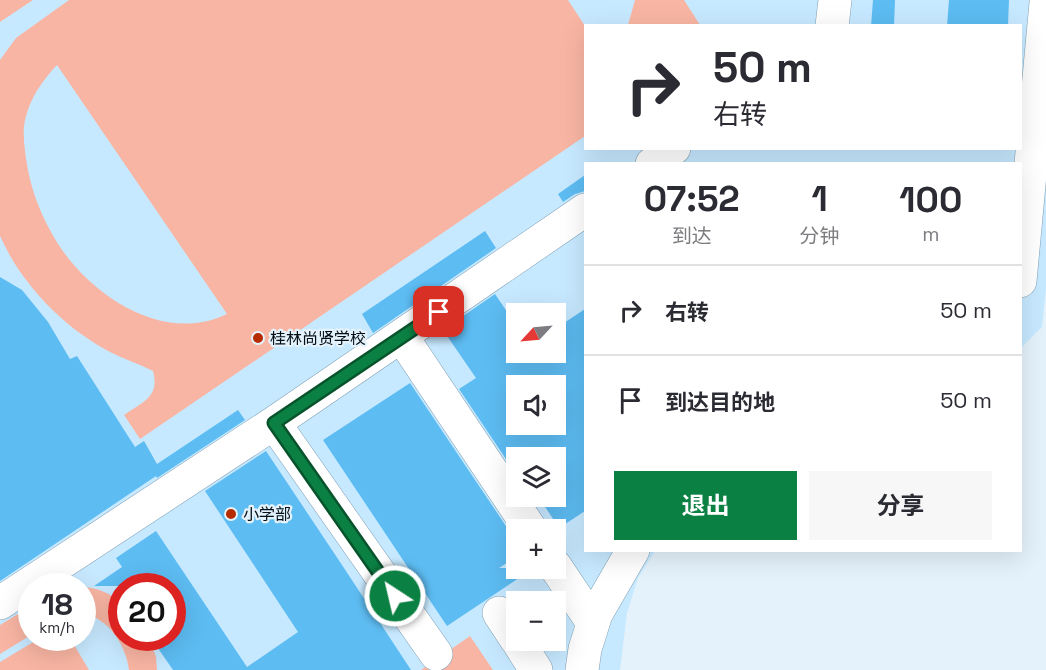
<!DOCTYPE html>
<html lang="zh">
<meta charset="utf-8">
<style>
:root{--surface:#fff;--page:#f7f7f7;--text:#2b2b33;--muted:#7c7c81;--line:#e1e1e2;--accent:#0b8043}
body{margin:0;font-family:"Space Grotesk","Noto Sans SC",sans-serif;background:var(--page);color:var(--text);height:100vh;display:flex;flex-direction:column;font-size:22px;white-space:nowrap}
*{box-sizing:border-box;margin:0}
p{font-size:20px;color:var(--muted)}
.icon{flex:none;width:33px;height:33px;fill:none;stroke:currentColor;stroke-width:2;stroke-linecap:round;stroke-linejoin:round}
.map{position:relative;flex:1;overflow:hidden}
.drawer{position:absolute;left:584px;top:162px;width:438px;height:390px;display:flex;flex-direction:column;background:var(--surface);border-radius:0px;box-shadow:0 6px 24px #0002}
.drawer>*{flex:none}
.guide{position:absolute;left:584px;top:24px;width:438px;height:126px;border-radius:0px;box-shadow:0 6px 24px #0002;background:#fff;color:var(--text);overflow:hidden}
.needle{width:39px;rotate:244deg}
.buttons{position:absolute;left:506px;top:303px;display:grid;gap:12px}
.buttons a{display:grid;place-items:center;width:60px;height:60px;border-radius:0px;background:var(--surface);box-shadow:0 6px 24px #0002;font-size:30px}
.speed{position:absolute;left:18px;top:573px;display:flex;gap:12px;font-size:30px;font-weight:700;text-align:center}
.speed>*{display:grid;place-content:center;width:78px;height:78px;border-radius:50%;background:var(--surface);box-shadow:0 6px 24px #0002;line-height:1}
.speed small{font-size:15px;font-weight:400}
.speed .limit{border:9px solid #d22;background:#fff;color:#111}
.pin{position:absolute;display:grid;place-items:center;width:51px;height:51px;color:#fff;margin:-26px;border-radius:12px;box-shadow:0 3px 9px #0006}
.me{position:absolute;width:66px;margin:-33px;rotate:325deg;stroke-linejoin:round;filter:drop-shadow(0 0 4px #0008)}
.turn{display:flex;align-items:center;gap:21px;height:126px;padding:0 30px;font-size:27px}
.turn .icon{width:78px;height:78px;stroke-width:2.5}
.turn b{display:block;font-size:42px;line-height:51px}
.eta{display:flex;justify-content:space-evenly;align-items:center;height:102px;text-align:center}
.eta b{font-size:36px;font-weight:700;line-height:42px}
.cta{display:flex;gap:12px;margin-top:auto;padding:12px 30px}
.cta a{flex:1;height:69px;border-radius:0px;background:var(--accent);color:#fff;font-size:24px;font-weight:700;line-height:69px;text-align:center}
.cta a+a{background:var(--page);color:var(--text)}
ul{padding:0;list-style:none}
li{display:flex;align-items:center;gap:18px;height:90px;padding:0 30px;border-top:2px solid var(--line)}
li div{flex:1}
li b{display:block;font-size:22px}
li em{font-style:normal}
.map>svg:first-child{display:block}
</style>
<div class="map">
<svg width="1046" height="670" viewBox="0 0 1046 670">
<rect width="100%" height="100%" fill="#e4f2fb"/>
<!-- built -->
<path fill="#c7e9ff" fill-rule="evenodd" d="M0,0H1046V288L1042,327L1020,349V164H585V550L655,551L638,578L627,613L620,670H0ZM585,26H1020V148H585ZM516,314H555V352H516ZM516,386H555V424H516ZM516,458H555V496H516ZM516,530H555V568H516ZM32,586H82V638H32ZM122,586H172V638H122ZM516,602H555V640H516Z"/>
<!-- green -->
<path fill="#f9b5a3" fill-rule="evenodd" d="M0,0H33L0,22Z
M69,0H568L585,26V136L140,439L124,415C143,402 160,397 153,371C139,364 124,359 110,352C63,327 22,285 0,236V60L16,38ZM57,65L227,314C160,347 80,289 50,230C39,210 31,188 27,165C25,151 22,134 25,120C30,98 42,81 57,65Z
M635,0H684L700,25H628Z
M83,587C98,588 110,593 121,603L122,638H149L156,657L157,670H129C126,645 109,619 83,613Z
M31,606V635L0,654V625Z
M470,636L493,670H421Z
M40,638H70L89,670H0V662Z"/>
<!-- building -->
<path fill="#5dbcf2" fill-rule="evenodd" d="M873,0H895L894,26H871Z
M949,0H1009L1008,26H947Z
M585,175V191L575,194L563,202L558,194Z
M485,231L496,248L373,333L362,314Z
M0,277L22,290L48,322L70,359L77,356L135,447L144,441L157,464L238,410L245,420L157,478L156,476L0,581Z
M495,294L516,325V352H555V329L585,309V511L559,528L538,496H555V458H516V474L459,389L476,378L443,330ZM516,386H555V424H516Z
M410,383L516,541V557L499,568H534L447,626L323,440Z
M266,451L344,568L411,670H173L151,638H172V586H94L122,567L116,558L156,531L247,667L298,632L205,491Z"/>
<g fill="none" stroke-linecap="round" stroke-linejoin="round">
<!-- minor casing -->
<g stroke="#7fa0b5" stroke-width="34">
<path id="minor" d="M832,26L835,0
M652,164L674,148
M1020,281L1046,3
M402,337L531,530
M274,423L436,654
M555,566L593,623
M0,603L274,423L585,210
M499,613L516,639
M517,640L536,670
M582,670L585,649L596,614L633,550"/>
</g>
<!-- minor -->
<use href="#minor" stroke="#fff" stroke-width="33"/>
</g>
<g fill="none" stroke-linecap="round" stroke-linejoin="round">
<!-- route casing -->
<g stroke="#07532c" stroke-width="15">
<path id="route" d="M395,596L274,423L439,312"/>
</g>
<!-- route -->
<use href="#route" stroke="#0b8043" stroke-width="10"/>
</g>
<!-- markers -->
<g fill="#b62c00" stroke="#e4f2fb" stroke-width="2">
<circle cx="258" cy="338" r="6"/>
<circle cx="231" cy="514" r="6"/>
</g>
<g text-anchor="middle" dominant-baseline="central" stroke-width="4.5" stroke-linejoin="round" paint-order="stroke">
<!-- poi labels -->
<g font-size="16" fill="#030e16" stroke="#e4f2fb" text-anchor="start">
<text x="270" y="338">桂林尚贤学校</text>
<text x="243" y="514">小学部</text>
</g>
</g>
</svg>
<div class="buttons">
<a><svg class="needle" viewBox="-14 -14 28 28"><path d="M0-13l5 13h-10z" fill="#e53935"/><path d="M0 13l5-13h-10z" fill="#7c7c81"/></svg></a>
<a><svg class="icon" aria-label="sound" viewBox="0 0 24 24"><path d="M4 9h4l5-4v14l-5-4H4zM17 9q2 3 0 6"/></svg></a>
<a><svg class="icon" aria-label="layers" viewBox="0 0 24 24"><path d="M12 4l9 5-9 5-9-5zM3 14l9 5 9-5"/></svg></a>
<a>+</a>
<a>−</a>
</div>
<div class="speed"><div>18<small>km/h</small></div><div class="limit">20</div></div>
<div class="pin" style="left:439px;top:312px;background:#d93025"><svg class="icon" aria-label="arrive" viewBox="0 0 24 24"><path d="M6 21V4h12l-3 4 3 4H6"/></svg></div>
<svg class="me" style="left:395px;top:596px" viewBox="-20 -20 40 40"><circle r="17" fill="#0b8043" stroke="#fff" stroke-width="3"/><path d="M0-11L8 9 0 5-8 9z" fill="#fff"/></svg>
<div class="guide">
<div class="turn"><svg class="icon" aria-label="right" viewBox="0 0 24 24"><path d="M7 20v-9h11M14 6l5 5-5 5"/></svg><div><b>50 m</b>右转</div></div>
</div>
<section class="drawer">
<div class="eta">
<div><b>07:52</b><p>到达</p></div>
<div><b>1</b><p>分钟</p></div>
<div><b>100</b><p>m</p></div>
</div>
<ul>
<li><svg class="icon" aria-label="right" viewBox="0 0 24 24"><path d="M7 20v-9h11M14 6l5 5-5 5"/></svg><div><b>右转</b></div><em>50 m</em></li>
<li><svg class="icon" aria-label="arrive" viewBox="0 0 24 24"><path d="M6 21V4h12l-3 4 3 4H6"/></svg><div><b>到达目的地</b></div><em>50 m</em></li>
</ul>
<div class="cta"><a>退出</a><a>分享</a></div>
</section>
</div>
